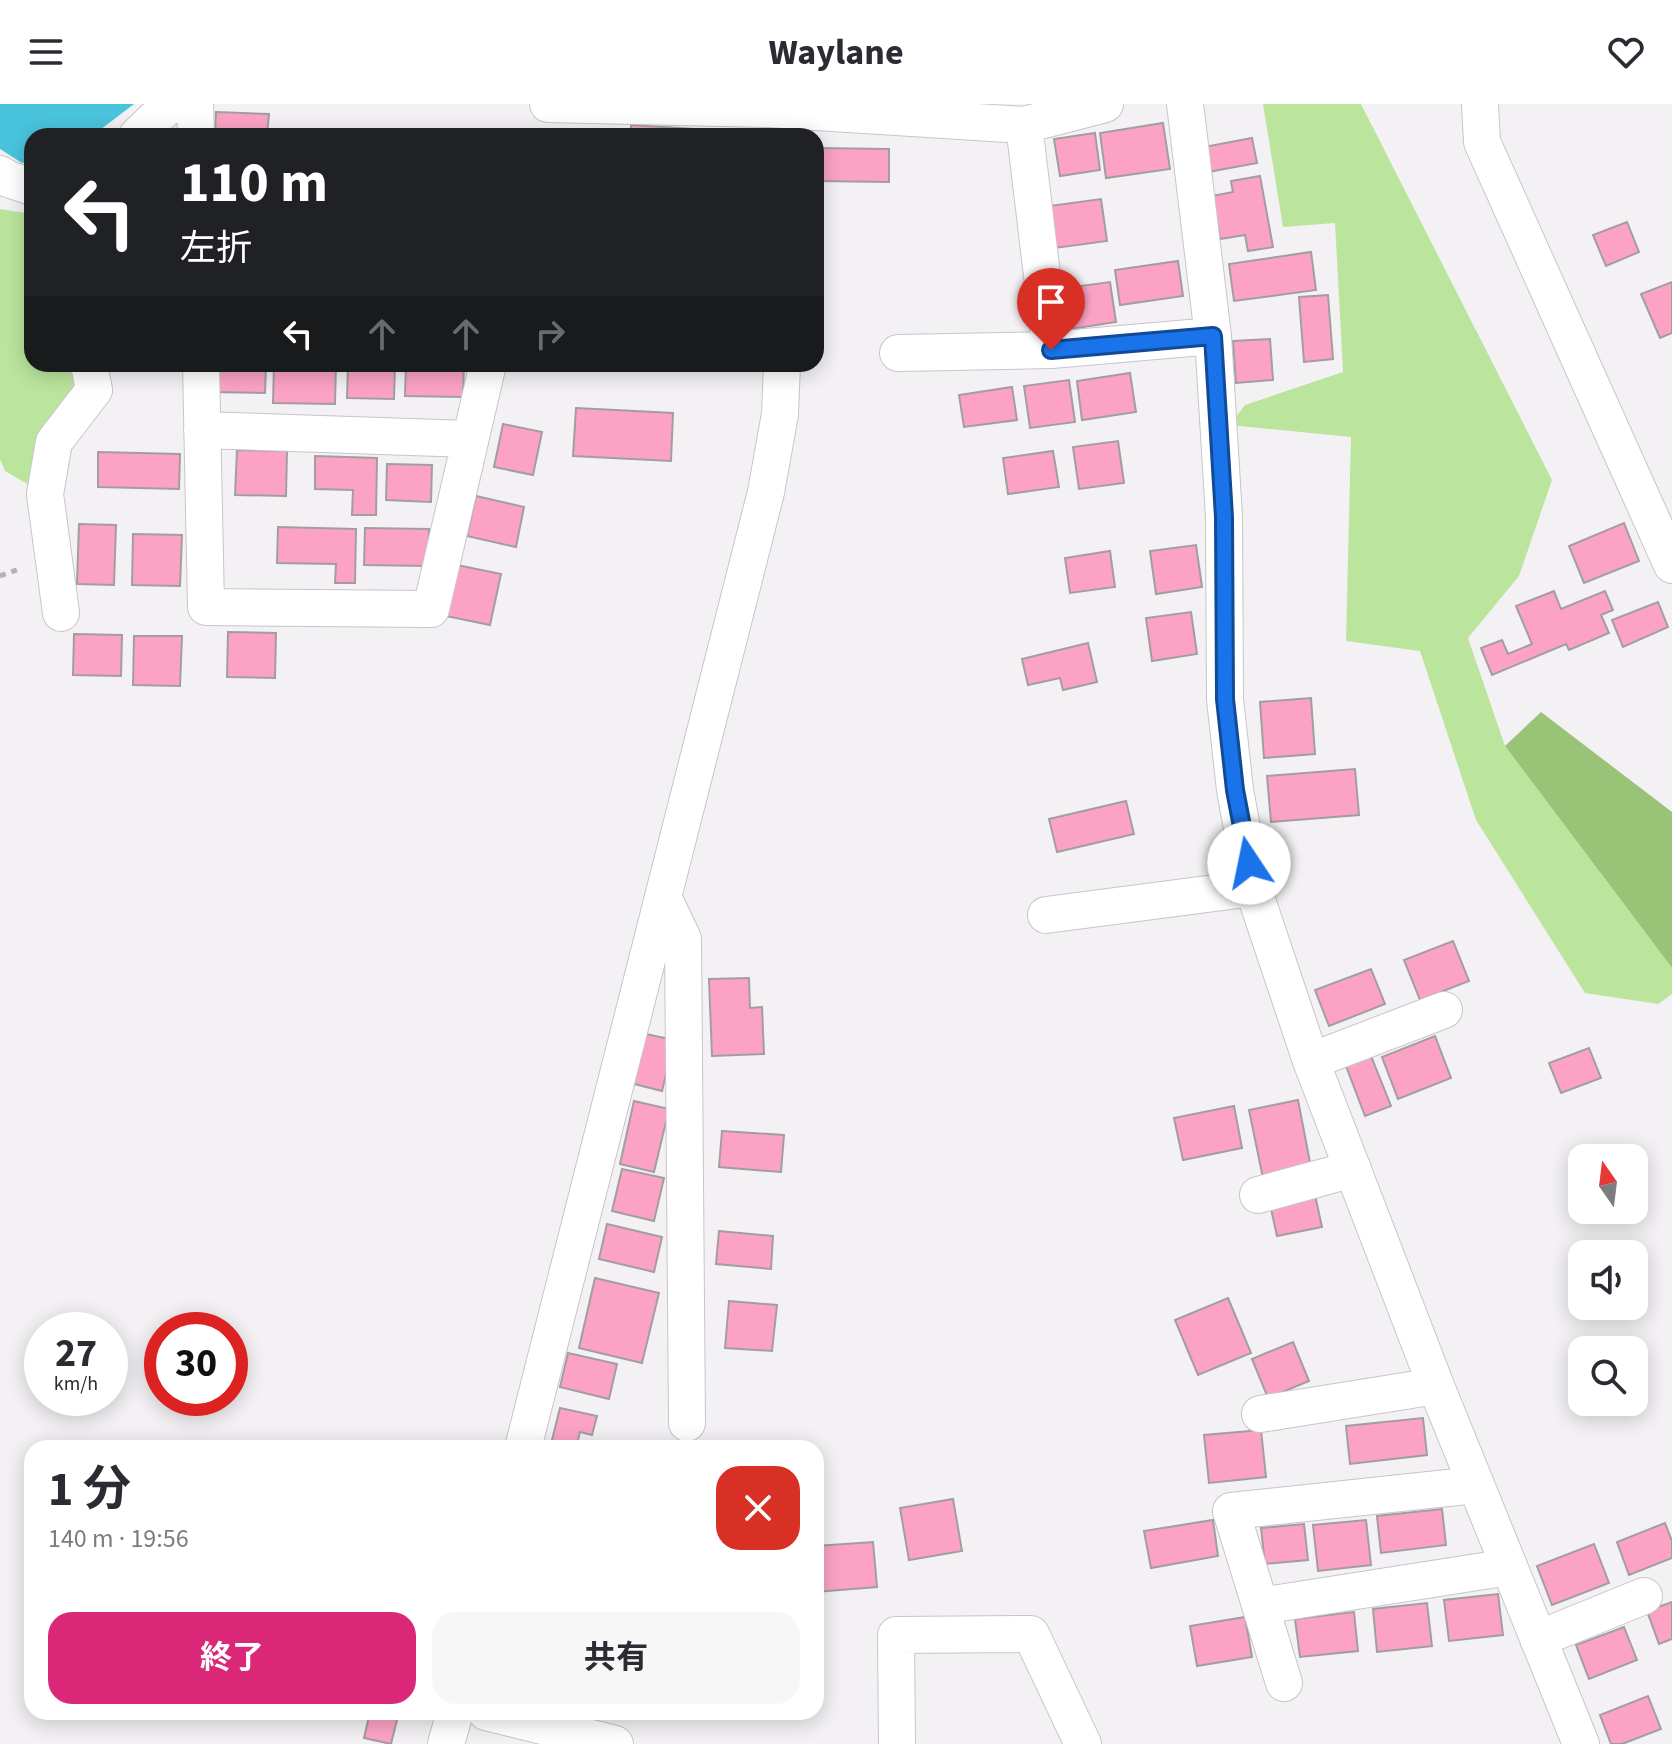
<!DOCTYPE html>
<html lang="ja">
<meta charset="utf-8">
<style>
:root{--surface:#fff;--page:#f7f7f7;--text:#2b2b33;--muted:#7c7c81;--accent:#db2777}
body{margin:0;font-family:"Source Sans 3","Noto Sans JP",sans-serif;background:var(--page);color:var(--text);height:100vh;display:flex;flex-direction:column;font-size:30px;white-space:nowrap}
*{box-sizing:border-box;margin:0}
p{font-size:26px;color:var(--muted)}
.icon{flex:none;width:44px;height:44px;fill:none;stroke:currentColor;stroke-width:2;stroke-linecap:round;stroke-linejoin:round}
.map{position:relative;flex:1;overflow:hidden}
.panel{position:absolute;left:24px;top:1336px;width:800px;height:280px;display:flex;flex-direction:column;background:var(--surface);border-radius:24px;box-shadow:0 4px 20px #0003}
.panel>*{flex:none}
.guide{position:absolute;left:24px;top:24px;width:800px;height:244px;border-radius:24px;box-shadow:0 4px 20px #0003;background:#202124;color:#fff;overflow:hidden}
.needle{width:52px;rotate:346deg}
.fabs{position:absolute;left:1568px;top:1040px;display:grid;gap:16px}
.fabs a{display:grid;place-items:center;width:80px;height:80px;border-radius:16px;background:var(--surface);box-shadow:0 4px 20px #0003;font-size:40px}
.speed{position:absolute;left:24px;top:1208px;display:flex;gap:16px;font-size:40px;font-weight:700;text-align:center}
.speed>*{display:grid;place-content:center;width:104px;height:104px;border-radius:50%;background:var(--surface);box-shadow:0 4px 20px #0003;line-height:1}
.speed small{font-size:20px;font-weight:400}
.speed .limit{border:12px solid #d22;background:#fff;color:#111}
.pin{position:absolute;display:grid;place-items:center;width:68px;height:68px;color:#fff;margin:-82px -34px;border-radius:50% 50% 50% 0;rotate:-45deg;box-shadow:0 0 8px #0007}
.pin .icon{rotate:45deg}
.me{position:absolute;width:88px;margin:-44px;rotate:349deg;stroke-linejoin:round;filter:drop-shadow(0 0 6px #0008)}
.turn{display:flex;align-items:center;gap:28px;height:168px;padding:0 24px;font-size:36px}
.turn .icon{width:104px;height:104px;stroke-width:2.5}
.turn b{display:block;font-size:56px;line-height:68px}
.lanes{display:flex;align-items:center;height:76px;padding:0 24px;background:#0003;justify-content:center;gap:40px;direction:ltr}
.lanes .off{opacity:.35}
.round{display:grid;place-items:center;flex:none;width:84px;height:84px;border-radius:24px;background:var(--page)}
.headline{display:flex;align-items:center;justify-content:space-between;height:136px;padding:0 24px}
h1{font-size:48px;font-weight:700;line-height:60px}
.cta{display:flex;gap:16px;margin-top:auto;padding:16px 24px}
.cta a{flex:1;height:92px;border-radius:24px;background:var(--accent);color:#fff;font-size:32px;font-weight:700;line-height:92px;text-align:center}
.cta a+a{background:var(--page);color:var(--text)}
header{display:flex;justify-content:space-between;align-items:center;height:104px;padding:0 24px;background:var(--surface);font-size:36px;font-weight:700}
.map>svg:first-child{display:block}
</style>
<header><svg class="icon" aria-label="menu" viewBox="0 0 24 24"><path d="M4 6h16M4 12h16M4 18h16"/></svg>Waylane<svg class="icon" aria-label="heart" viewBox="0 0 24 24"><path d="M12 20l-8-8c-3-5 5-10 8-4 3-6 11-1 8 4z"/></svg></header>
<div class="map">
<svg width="1672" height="1640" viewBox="0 0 1672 1640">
<rect width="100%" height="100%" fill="#f3f1f4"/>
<!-- green -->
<path fill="#bbe59d" d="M1263,0H1361L1552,376L1519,472L1468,534L1505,642L1672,864V890L1658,900L1585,889L1476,716L1420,547L1346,537L1351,333L1230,321L1245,301L1343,268L1335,119L1283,123Z
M0,105L32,110V260H77L82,280L34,384L5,367L0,355Z"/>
<!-- forest -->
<path fill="#99c478" d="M1541,608L1672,708V864L1505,642Z"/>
<!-- water -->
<path fill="#4ac4dd" d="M0,0H134L92,32H32V57L22,59L0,45Z"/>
<!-- building -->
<path fill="#fca3c5" stroke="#a29e9f" stroke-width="2" d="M216,8L269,10L267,32H215Z
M1163,19L1170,65L1106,74L1100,29Z
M631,21L710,26V32H631Z
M457,25L512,28V32H457Z
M1095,29L1100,66L1060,72L1054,35Z
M1252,34L1257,59L1208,68L1204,43Z
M816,44L889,45V78L816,77Z
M1260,72L1273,143L1248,147L1245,131L1220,135L1212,92L1233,88L1231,77Z
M1101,95L1107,137L1055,144L1049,102Z
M1627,118L1639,148L1606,162L1593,131Z
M1311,148L1316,186L1234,197L1229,160Z
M1178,157L1183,192L1120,201L1115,166Z
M1110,178L1116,218L1070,225L1065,184Z
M1672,178V229L1660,234L1641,190Z
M1328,191L1333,255L1304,258L1299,193Z
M1270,235L1273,276L1236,279L1233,237Z
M210,260H266L265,289L209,288Z
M274,260H336L335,300L273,299Z
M348,260H395L394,295L347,294Z
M406,260H464L463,293L405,292Z
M1130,269L1136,308L1082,316L1077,277Z
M1069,276L1075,318L1030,324L1024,282Z
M1012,283L1017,316L964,323L959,291Z
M576,304L673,309L671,357L573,352Z
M503,320L542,328L533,371L494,363Z
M1118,337L1124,379L1079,385L1073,343Z
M237,346L287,347L286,392L235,391Z
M1053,347L1059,383L1008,390L1003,354Z
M98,348L180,350L179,385L98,383Z
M315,352L377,354L376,411H352L353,386L315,385Z
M387,360L432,361L431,398L386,396Z
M476,392L524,403L516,443L467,432Z
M1624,419L1639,457L1584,479L1569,442Z
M79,420L116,421L114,481L77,480Z
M278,423L356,425L355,479H335L336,460L277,459Z
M365,424L429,425L428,462L364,461Z
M133,430L182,431L180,482L132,481Z
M1196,441L1202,483L1156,490L1150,447Z
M1110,447L1115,483L1070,489L1065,454Z
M457,461L501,470L490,521L446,512Z
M1554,487L1561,505L1605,487L1613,506L1601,511L1609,529L1569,546L1566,540L1492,571L1481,544L1502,536L1508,550L1532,540L1516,502Z
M1658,498L1668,523L1623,543L1612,516Z
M1191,508L1197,550L1152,557L1146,514Z
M228,528L276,529L275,574L227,573Z
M74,530L122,531L121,572L73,571Z
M134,532H182L180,582L133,581Z
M1088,539L1097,578L1063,586L1060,574L1028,581L1022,555Z
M1311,594L1315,650L1264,654L1260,598Z
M1355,665L1359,711L1271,718L1267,672Z
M1126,697L1134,730L1057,748L1049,715Z
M1453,837L1469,877L1420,896L1404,856Z
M1371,865L1385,900L1329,922L1315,886Z
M749,874L750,904L762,903L764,950L712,952L709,875Z
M646,930L674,936L662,987L634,980Z
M1435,932L1451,974L1398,995L1382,953Z
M1589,944L1601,974L1561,989L1549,959Z
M1371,952L1391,1002L1365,1012L1346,962Z
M1298,996L1312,1069L1264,1079L1249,1006Z
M634,997L669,1005L654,1068L620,1060Z
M1234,1002L1242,1044L1183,1056L1174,1014Z
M722,1027L784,1031L781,1068L719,1063Z
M622,1065L664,1074L654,1117L612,1107Z
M1315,1091L1322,1123L1277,1132L1270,1100Z
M607,1120L662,1133L654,1168L599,1155Z
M719,1127L773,1132L771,1165L716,1160Z
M595,1174L659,1189L642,1259L579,1244Z
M1228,1194L1251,1249L1198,1271L1175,1216Z
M729,1197L777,1201L772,1247L725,1244Z
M1293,1238L1309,1277L1268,1294L1252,1255Z
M568,1249L617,1260L609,1295L560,1283Z
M560,1304L597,1312L592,1331L580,1328L576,1344H550Z
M1423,1314L1427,1351L1350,1360L1346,1322Z
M1261,1326L1266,1373L1209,1379L1204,1331Z
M953,1395L962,1447L909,1456L900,1404Z
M1442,1405L1446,1441L1381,1449L1377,1412Z
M1213,1416L1218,1452L1151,1464L1144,1427Z
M1366,1416L1371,1461L1318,1467L1313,1421Z
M1665,1419L1672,1437V1454L1629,1471L1617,1438Z
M1304,1420L1308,1456L1265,1460L1261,1424Z
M873,1438L877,1483L816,1488V1442Z
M1594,1440L1609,1479L1552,1501L1537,1462Z
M1498,1490L1503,1531L1449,1537L1444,1496Z
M1672,1498V1535L1659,1540L1647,1507Z
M1427,1499L1432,1542L1377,1548L1373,1505Z
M1354,1508L1358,1547L1300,1553L1295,1515Z
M1245,1513L1252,1553L1197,1562L1190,1522Z
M1624,1523L1637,1556L1589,1575L1576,1541Z
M1648,1592L1661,1625L1622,1640H1611L1600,1611Z
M370,1608H399L391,1640L364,1634Z"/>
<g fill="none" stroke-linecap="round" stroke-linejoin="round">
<!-- minor casing -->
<g stroke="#c7c5c9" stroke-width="38">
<path id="minor" d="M195,0L196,32
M548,0L769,5L1024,21L1105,0
M1185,0L1213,232L1224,413L1225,595L1235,686L1253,784L1311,957L1436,1282L1581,1640
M1480,0L1482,38L1672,461
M1024,21L1051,246L1213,232
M137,32L167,3L175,0
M0,70L8,75L32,83
M898,249L1051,246
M201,260L206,503L431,505L488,260
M202,326L470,335
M61,509L45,390L54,338L94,286L89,260
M663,793L683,835L687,1319
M1046,811L1253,784
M1311,957L1444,906
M1258,1091L1353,1065
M1260,1310L1436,1282
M523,1344L766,388L780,310L782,260
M1261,1502L1509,1463
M1538,1535L1644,1492
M1284,1579L1231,1407L1476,1381
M486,1608L615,1640
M446,1640L455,1608
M897,1640L896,1531L1031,1530L1083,1640"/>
</g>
<!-- path -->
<path stroke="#b4b2b5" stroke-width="5" stroke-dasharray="6 6" stroke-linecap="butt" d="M0,472L22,464"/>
<!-- minor -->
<use href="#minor" stroke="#fff" stroke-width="36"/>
</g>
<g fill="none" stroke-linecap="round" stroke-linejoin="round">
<!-- route casing -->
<g stroke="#114b97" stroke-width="20">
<path id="route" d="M1051,246L1213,232L1224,413L1225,595L1235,686L1249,759"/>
</g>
<!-- route -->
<use href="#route" stroke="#1a73e8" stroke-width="14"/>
</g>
</svg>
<div class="fabs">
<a><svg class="needle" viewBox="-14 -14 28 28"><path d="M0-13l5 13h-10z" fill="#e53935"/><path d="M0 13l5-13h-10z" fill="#7c7c81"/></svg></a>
<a><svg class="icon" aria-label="sound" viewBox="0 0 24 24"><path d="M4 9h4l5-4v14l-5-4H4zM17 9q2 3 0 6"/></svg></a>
<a><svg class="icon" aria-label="search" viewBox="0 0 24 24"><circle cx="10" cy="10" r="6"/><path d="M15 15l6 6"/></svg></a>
</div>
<div class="speed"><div>27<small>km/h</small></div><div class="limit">30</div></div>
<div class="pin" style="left:1051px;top:246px;background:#d93025"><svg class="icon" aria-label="arrive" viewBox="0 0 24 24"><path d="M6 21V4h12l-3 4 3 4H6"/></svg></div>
<svg class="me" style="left:1249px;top:759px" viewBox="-20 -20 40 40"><circle r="19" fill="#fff"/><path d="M0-13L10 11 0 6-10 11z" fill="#1a73e8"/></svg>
<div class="guide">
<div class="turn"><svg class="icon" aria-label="left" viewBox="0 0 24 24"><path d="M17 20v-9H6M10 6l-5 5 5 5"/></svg><div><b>110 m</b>左折</div></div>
<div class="lanes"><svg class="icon" aria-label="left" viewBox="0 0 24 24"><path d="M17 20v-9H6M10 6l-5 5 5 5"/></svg><svg class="icon off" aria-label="ahead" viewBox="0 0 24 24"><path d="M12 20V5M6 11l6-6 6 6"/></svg><svg class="icon off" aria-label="ahead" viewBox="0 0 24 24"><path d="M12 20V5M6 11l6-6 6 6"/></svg><svg class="icon off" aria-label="right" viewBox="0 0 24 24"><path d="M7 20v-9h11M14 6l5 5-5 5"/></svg></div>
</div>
<section class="panel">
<div class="headline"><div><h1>1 分</h1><p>140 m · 19:56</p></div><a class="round" style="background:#d93025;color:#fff"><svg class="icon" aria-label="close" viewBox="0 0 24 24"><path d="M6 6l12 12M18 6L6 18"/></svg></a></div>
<div class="cta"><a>終了</a><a>共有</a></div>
</section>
</div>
